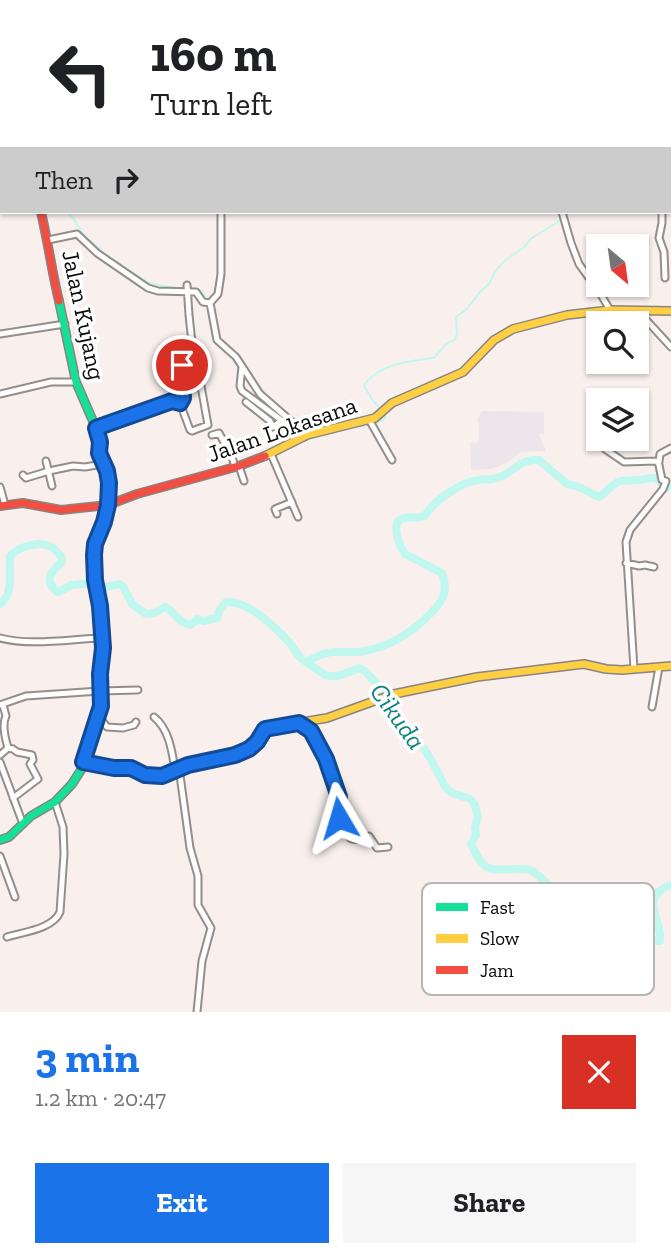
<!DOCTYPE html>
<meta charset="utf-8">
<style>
:root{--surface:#fff;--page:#f6f6f6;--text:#202124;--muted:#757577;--accent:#1a73e8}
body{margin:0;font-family:"Zilla Slab",serif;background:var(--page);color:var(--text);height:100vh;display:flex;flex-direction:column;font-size:26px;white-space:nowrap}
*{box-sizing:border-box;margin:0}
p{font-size:23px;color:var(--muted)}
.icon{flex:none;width:38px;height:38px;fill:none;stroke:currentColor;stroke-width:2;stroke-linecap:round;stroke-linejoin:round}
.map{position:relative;height:1012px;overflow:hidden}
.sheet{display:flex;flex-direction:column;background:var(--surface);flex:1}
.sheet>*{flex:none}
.top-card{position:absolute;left:0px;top:0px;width:672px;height:214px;box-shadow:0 2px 5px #0004;background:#fff;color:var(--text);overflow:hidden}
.needle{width:46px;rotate:151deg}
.controls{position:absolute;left:586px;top:234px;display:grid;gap:14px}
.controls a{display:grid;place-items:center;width:63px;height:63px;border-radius:0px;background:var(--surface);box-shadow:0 2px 5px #0004;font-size:35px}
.pin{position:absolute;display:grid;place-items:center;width:60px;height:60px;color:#fff;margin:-30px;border:4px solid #fff;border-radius:50%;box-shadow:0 2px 7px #0007}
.me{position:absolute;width:77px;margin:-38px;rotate:353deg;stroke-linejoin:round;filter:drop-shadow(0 0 5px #0008)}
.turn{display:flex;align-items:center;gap:24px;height:147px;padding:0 35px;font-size:32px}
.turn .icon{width:91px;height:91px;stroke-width:2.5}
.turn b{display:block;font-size:49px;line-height:60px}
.then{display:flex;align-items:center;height:66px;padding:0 35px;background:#0003;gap:14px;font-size:26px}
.round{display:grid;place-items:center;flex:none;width:74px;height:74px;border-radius:0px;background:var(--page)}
.overview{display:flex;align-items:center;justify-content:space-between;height:119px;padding:0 35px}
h1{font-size:42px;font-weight:700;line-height:52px;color:var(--accent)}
.cta{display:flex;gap:14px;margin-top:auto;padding:14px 35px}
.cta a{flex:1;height:80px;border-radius:0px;background:var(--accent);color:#fff;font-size:28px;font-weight:700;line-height:80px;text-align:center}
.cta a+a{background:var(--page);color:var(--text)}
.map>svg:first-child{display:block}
</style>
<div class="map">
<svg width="671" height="1012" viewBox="0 0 671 1012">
<rect width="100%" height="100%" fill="#f9f0ed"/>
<!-- industrial -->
<path fill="#ece6eb" d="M482,411L544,412V434H539L546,451L521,452L507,463L491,469L471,470L470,443L479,442V424L477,419Z"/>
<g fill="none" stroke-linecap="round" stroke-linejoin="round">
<!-- stream -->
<path stroke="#c0f7ee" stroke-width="2" d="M670,111L671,110
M0,189H2
M65,212L73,218L84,235L106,255L149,283L175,288L198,289L202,291L206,298L213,338L220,347L228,354
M237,362C239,373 235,382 238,391L277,421
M382,410L374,402L364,386C377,364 411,361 434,358L445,345L455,339L457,333L456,317L467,309L480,292L489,284L495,272L503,262L523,248L532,238L561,220
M281,424L300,437
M352,427C364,427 374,424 385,419V414
M305,440L333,432"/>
<!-- river -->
<path stroke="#c0f7ee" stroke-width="8" d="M0,604C15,593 8,572 10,556C18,547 38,541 49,546C55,548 59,554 62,558V562C51,572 43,579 57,592H59L71,585L91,583L102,588L119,584L123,586L132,604L146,614L154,613L165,607C176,612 176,622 191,625L197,619L203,621L217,618L219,611L226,602C248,600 275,627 289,642C293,646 295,652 299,656C305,663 317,669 325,675C338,679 348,672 359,668L365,671L379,686L385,701L398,721L416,737L430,758L446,788L452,793L470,799L475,805L478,817L475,827L476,835L471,844C484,873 488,870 518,869C525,869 529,869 534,872C568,895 547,919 565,940L577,943L594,933L598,935L597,942L600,948C613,953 620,938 631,932L653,941H660C663,921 637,897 671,885
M307,661C314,659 320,654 327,653C339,650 352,654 365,651C392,646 414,631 433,611C445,598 448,590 442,573L405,554C399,545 395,533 397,522C405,514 415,520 425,516C433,501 461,482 478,480C486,479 493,480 500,477C514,471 522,458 539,460L567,484L579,487L599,497C605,494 606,490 612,486C621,478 630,481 640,480C646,480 652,476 657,479C661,482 662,485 666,488L671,487"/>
<!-- street casing -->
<g stroke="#928e8c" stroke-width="9">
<path id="street" d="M54,0L55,2
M308,0V2
M397,0L398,2
M513,0V2
M670,0L671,4
M93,2L99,0
M550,2L553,0
M670,9H671
M0,21H2
M670,154H671
M0,193H2
M670,202H671
M562,212L571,243L579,264L600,293L610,310
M662,212V223L659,238L664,252L665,278
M48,240L77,234L97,253L148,288L158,291L196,292L203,302L210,303L217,340L236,357L260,394L307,435
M210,303L218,294L221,274V212
M638,311L671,347
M0,334L65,324
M242,367L240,386L242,391L304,437
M0,394L51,382H76
M246,402L270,421L273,427L281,421
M180,403L190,430L192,431L208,425L201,386L197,384L196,381L193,363
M371,423L392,460
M96,428L172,401L180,403L182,401L181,368L184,364L192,363L194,361L189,315L187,285
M212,435L219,433L232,457L235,467
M605,449L624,462L657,461L659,465L662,480L666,481L663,489L630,530L626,542L634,669
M271,454L298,517
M46,461L52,486
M659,462L660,454L671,448
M239,466L244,481
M23,475L26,478L49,471L73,466L85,467L103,464
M0,487L5,505
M277,514L275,509L292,502
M626,563L639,566L645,565L654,567
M0,638C29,646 71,639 102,638
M0,705L26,696L100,691L138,690
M652,707L659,667
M154,717C169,729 172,751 175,770
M96,722L104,723L107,727L123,728L134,725L136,722
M300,723C321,736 334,772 338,795C341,809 336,825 349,837C354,842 363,838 369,836L377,848L388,847
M8,748L13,749L17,752L32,755L33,760L30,764L38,779L13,798
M0,755L8,748C5,738 2,724 6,716L3,705
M0,762L23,824
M179,768L190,848L198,876V905L211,928L202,961L197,1012
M0,856L15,897
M7,937C23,932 53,929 60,912L64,854L63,827L55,802"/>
</g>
<!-- fast casing -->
<g stroke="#888483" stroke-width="10">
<path id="fast" d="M0,119H2
M0,840L9,837L31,816L55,802L72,784L81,770L86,747L101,706L100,674L103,648L100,606L95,580L94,555L95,544L104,522L108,505L109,483L107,471L100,457V442L96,428L76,382L59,301"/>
</g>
<!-- slow casing -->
<g stroke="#888483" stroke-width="10">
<path id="slow" d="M455,2L462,0
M265,456L307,435L375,418L392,403L463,372L494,340L513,329L567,315L610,310L671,311
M303,722L327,718L394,694L477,677L584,664L606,669L622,670L671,666"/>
</g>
<!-- jam casing -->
<g stroke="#888483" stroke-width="10">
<path id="jam" d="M41,212C48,242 52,272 59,301
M0,506L23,503L61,510L108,505L137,494L239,466L265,456
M83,762L114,768H131L145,775L162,776L188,765L235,755L249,749L255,745L262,733L268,728L303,722"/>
</g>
<!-- street -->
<use href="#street" stroke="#fefdfc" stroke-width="5"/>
<!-- fast -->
<use href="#fast" stroke="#16e098" stroke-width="7"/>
<!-- slow -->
<use href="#slow" stroke="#ffcf43" stroke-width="7"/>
<!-- jam -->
<use href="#jam" stroke="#f24e42" stroke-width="7"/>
</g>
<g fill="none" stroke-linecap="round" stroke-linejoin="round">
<!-- route casing -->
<g stroke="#114b97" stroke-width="18">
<path id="route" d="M182,365L181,368L183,398L180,403L172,401L96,428L100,442L99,453L107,471L109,483L108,505L104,522L95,544L94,555L95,580L100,606L103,648L100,674L101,706L83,762L114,768H131L145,775L162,776L188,765L235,755L249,749L257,742L265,729L299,723L311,731L326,759L339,797V818"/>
</g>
<!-- route -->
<use href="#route" stroke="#1a73e8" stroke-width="12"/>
</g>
<g text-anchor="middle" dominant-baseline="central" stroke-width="7" stroke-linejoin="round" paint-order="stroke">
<!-- street labels -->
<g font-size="24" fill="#0a0a0a" stroke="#fff">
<text transform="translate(84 315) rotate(78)">Jalan Kujang</text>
<text transform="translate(282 429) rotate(-19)">Jalan Lokasana</text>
</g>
<!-- water labels -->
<g font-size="26" font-style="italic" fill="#0e857c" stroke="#fff">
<text transform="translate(398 716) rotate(54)">Cikuda</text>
</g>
</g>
<!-- legend -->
<rect x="422" y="883" width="232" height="112" rx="10" fill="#fff" stroke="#b6b6b6" stroke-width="2"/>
<rect x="436" y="903" width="32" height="8" fill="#16e098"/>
<rect x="436" y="934" width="32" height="9" fill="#ffcf43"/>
<rect x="436" y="966" width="32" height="8" fill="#f24e42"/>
<g font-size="19" fill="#0a0a0a">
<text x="480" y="914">Fast</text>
<text x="480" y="945">Slow</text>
<text x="480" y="977">Jam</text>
</g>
</svg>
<div class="controls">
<a><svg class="needle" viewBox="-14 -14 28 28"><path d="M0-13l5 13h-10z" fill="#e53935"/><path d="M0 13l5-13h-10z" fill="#757577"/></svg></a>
<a><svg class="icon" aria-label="search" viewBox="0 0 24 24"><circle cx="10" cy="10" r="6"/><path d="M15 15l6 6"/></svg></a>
<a><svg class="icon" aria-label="layers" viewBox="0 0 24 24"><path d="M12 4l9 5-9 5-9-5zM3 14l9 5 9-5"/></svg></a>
</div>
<div class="pin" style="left:182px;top:365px;background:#d93025"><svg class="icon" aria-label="arrive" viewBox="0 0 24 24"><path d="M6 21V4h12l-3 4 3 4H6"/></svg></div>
<svg class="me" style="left:339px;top:818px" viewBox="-20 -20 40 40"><path d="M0-17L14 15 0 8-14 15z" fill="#1a73e8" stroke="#fff" stroke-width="4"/></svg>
<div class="top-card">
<div class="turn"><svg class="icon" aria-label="left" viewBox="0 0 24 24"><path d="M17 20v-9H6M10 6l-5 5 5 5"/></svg><div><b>160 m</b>Turn left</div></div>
<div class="then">Then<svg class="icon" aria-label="right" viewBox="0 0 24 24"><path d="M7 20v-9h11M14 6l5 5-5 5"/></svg></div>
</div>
</div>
<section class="sheet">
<div class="overview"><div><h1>3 min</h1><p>1.2 km · 20:47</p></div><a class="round" style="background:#d93025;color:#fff"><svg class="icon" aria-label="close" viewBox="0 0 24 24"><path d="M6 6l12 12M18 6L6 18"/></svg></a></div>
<div class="cta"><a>Exit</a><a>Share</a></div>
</section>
